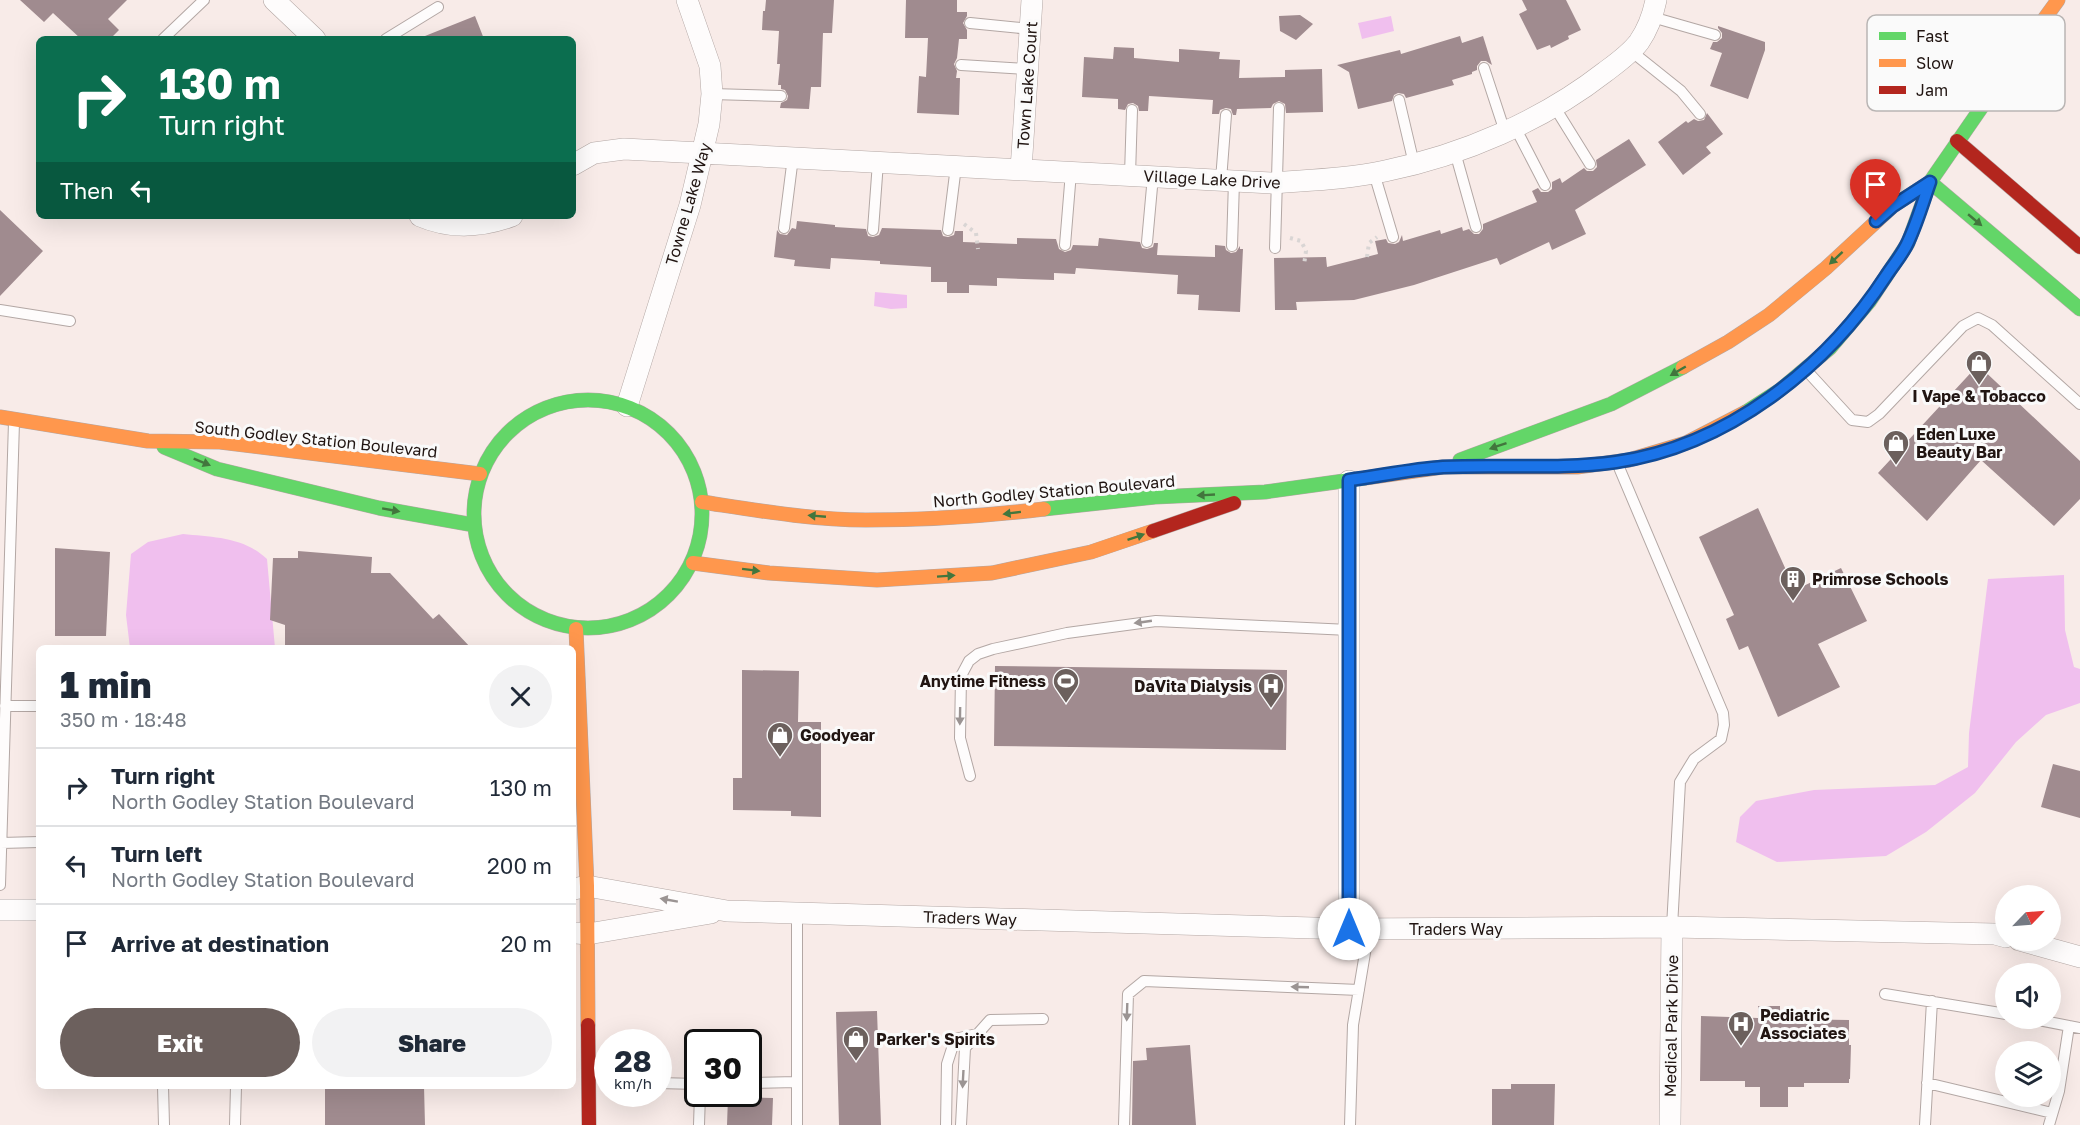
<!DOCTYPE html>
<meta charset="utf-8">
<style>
:root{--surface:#fff;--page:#f2f2f3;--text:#1f2937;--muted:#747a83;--line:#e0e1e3;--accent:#6c605d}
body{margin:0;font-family:"Golos Text",sans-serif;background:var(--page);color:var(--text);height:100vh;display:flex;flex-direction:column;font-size:22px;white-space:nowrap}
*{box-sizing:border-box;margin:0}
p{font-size:20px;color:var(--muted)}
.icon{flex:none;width:33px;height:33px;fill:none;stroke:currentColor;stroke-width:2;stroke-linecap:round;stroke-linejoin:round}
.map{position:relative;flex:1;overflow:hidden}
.side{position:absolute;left:36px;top:645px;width:540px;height:444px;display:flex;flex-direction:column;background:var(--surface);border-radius:9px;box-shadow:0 6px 24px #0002}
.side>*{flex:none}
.banner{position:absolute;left:36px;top:36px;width:540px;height:183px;border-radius:9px;box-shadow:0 6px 24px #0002;background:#0b6e4f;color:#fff;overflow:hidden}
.needle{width:39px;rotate:65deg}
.controls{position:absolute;left:1995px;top:885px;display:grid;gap:12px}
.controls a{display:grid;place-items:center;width:66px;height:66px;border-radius:50%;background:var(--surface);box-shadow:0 6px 24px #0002;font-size:30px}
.speed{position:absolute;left:594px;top:1029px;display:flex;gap:12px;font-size:30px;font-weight:700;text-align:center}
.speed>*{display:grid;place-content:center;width:78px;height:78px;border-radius:50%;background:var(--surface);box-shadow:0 6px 24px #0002;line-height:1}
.speed small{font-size:15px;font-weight:400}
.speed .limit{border:3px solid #111;border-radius:9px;background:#fff;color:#111}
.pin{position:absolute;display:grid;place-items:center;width:51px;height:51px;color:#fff;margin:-62px -26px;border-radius:50% 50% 50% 0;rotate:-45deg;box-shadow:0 0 6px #0007}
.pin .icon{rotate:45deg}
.me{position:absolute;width:66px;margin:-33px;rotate:0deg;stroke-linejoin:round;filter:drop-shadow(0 0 4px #0008)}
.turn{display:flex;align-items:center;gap:21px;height:126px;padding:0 24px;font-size:27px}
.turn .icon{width:78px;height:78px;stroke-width:2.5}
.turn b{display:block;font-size:42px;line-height:51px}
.then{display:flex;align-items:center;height:57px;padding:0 24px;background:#0003;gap:12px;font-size:22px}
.round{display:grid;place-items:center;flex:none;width:63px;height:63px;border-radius:32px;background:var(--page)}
.head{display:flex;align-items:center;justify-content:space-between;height:102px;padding:0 24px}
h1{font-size:36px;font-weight:800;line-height:45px}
.action{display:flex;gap:12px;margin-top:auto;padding:12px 24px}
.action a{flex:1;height:69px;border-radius:36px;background:var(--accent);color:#fff;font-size:24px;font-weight:800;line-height:69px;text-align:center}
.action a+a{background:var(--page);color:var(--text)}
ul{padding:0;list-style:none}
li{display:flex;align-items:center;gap:18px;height:78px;padding:0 24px;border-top:2px solid var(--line)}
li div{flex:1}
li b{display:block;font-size:22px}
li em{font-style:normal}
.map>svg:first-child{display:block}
</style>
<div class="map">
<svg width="2080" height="1125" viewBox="0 0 2080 1125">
<rect width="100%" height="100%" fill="#f8ebe8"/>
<!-- water -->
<path fill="#f0bfee" d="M1391,16L1394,31L1362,39L1358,23Z
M875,292L907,295V308L891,309L874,306Z
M183,534C213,537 244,537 267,559L275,648H130L126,615L131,554L148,542Z
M2064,575L2065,630L2074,667L2080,669V703L2046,715L2016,742L1975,793L1926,832L1886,856L1777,862L1736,842L1740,817L1756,801L1814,790L1935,785L1968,767L1969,733L1988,579Z"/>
<!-- building -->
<path fill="#a08b8f" d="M20,0H127L108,19L119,30L110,39H81L53,13L44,22Z
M766,0H834L832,33H823L821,87H811L809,109L780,108L781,103L787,100L788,96L785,90L781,89V85H778L780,64H777L779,31L762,30L763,11H765Z
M906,0H957V12H967V16L963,23L967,30V39H959L957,58L954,64L957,71L956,78H960L959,115L917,113L919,76L926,77L928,38H905Z
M1522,0H1566L1581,30L1568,36L1569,39L1551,48L1550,45L1537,50L1519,14L1527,10Z
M1300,15L1313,24L1296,40L1280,31L1279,16Z
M475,16L484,39H421L420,38Z
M1718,26L1765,42V50L1748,99L1710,86L1722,53L1710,49L1713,42H1717L1722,38V33L1718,28Z
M1460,36L1462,43L1483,36L1492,65L1486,61H1481L1477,66V70L1472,72V74L1452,80L1454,85L1406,98L1404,94L1398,93L1394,95L1392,101L1358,109L1349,72L1337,65L1400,50L1401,54Z
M1114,47L1134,48V58L1179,62V49L1220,52L1219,59L1240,60L1239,78L1285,77V70L1322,69L1323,112L1286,113L1285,104L1279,101L1273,104L1271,108L1237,109L1236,115H1233L1231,109L1226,108L1220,110L1219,114H1212L1213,100L1149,96L1148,111H1139L1138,106L1133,103L1128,104L1125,110L1118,109V99L1082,97L1084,57L1113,59Z
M1707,113L1723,134L1706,147L1711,153L1683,175L1658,142L1686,121L1688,123L1694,119L1698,121L1704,120Z
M1629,139L1646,165L1575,210L1586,234L1552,250L1549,242L1500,265L1497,258L1414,285L1354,300L1296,302L1297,310H1275L1274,258L1326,257L1327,267L1378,254L1375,241L1386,239L1388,243L1395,244L1399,242L1402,235L1403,241L1440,230L1441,234L1462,227L1463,231L1469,229L1474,234H1479L1483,229V224L1537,202L1532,191L1538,188L1541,192H1548L1552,189V182L1560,178L1562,183L1584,168L1587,171H1593L1597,167L1596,160Z
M0,210L43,251L0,296Z
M797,221L835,225V227L866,229L868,236L873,237L879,235L882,228L941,230L943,236L948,237L954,235L955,231H963V242L1017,244V238L1056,239L1059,249L1065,252L1071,250L1073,245L1098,246L1099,238L1140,242L1142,248L1147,249L1153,247L1154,243H1158L1157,255L1215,257V245L1225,246L1226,250L1231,253L1236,252L1240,246V249H1243L1240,312L1198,310L1199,295L1177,294L1178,275L1076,268L1075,274L1054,273V280L997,278V286L969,285V293H947V282H931V267L880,264V261L831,258L830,269L794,266L795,260L774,257L777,230L780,234L787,235L792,228L796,229Z
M1978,365L2080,461V499L2054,526L1981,460L1927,521L1878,473Z
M1758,508L1795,590L1841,568L1867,621L1818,644L1840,687L1778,717L1748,646L1739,650L1726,619L1734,615L1699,537Z
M55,548L110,552L106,636H55Z
M298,551L372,557L371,573H390L433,619L439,614L471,648H285V625L270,620L273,558H298Z
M995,666L1287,670L1286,750L994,746Z
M742,670L799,671L798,722H821V817L791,816V811L733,810V778H742Z
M2053,764L2080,771V818L2041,807Z
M1758,1006H1780V1019L1849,1020V1045H1851L1850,1079H1849V1083H1804V1087H1788V1107H1760V1087H1745V1081H1700L1701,1016L1758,1018Z
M877,1011L881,1125H839L836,1012Z
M1190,1045L1196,1125H1132L1133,1061L1147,1060L1146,1048Z
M1511,1084H1555L1554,1125H1492V1089H1511Z
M325,1086H424L425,1125H325Z
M728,1097L773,1098L772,1125H727Z"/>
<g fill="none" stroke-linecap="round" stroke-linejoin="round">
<!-- lane casing -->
<g stroke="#b3a7a4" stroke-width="12">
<path id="lane" d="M1652,17L1715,35
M970,23L1030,29
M163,39L204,0
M386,39L438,7
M1631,51L1681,91L1700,114
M961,65L1027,69
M1484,68L1505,132
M712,94L781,96
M1399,100L1414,164
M1554,106L1590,164
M1515,127L1545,185
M1455,152L1476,227
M1374,173L1393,237
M1130,175L1132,110
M1221,180L1226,115
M784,228L793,157
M873,230L878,162
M948,230L956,166
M1147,242L1153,176
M1065,245L1071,172
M1232,246L1234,181
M1275,248L1279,108
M0,310L70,321
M1807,371L1852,420L1868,422L1879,414L1963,326L1978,318L1992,325L2080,404
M1618,465L1723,713L1724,725L1721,739L1694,759L1680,782L1672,927
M5,706H39
M970,776L960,738L961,676L969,661L978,654L993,649L1067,633L1156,621L1349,630
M1,843L39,842
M0,885L14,422
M1885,994L2006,1014
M2028,1018L2080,1028
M658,1083L698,1084
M748,1083L797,1082
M1927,1083L2052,1113
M163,1086L164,1125
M235,1125L236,1086
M699,1125L700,1094
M797,1125V913
M946,1125L947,1064L955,1039L977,1034
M961,1125L965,1048L990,1020L1043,1019
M1124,1125L1128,994L1144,981L1359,990
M1350,1125L1353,1025L1369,929
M1925,1125L1932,1001
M2049,1125L2059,1091L2069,1026"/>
</g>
<!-- street casing -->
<g stroke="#b3a7a4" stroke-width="22">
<path id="street" d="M274,0L315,39
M573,165L594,153L624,149L1272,183C1310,180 1347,179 1385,171C1463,155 1542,121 1605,72C1617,63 1630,54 1639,42C1648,29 1653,15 1656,0
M1021,170L1032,0
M420,216C450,229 482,227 512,216
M627,406L690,205L709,124L712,94L710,66L687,0
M1349,481V929
M574,889L587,886L727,911L1349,929L1672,927L1995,934L2006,937
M0,910H39
M576,933L588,934L711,913
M2019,940L2080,957
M1670,1125L1672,927"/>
</g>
<!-- fast casing -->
<g stroke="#b3a7a4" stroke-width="15">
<path id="fast" d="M1930,182L2080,309
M474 514a114 114 0 1 1 228 0a114 114 0 1 1-228 0Z
M1746,412L1780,390L1830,348L1869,302L1908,243L1930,182L2008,69
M164,447L217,469L379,508L474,525
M1460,460L1611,404L1683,367
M1044,509L1155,497L1265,492L1365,478"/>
</g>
<!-- slow casing -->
<g stroke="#b3a7a4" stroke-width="15">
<path id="slow" d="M2008,69L2058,0
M1683,367L1728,342L1769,315L1826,268L1893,206L1930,182
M0,417L148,441L220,442L480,474
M1365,478L1443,467H1577L1629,460L1686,443L1746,412
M702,502C755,510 812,520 866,520C926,520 985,516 1044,509
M693,563L769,573L877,580L992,573L1091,552L1153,531
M576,629L587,886L588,1025"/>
</g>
<!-- jam casing -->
<g stroke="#b3a7a4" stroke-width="15">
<path id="jam" d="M1957,141L2080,247
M1153,531L1234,503
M588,1025L589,1125"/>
</g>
<!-- path -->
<path stroke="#d9d5d4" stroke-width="4" stroke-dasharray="3 4.5" stroke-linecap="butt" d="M964,224L976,233L978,249
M1290,238L1301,241L1306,251L1304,265
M1367,257L1369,243L1377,237"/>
<!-- lane -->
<use href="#lane" stroke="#fefcfc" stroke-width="10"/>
<!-- street -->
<use href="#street" stroke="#fefcfc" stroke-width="21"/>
<!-- fast -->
<use href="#fast" stroke="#63d668" stroke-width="14"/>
<!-- slow -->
<use href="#slow" stroke="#ff974d" stroke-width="14"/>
<!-- jam -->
<use href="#jam" stroke="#b3261e" stroke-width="14"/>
</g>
<!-- one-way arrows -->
<defs><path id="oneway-solid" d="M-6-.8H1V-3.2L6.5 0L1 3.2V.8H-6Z" transform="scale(1.5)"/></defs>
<g fill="#42763d">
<use href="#oneway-solid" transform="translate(1975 220) rotate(40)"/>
<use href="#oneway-solid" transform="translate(1836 258) rotate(137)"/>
<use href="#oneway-solid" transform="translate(1678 371) rotate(150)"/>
<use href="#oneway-solid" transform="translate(1498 446) rotate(161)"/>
<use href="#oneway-solid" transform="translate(202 462) rotate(22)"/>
<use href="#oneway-solid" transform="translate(1206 495) rotate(177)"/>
<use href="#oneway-solid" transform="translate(391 510) rotate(10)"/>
<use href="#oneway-solid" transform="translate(1012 513) rotate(173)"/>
<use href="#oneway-solid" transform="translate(817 516) rotate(-175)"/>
<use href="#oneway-solid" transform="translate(1136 537) rotate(-19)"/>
<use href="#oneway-solid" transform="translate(751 570) rotate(7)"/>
<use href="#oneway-solid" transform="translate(946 576) rotate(-4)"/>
</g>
<g fill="#9b9493">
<use href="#oneway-solid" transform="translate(1143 622) rotate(172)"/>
<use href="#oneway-solid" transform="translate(960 716) rotate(91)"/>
<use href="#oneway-solid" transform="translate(669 900) rotate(-170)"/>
<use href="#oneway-solid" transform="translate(1300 987) rotate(-178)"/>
<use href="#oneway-solid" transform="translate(1127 1012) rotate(92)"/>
<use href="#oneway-solid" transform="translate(963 1079) rotate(93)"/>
</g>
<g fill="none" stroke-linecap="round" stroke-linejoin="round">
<!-- route casing -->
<g stroke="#114b97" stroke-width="15">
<path id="route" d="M1349,929V480C1380,476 1412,469 1443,467C1501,464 1559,470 1616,462C1727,446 1826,368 1886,276C1893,265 1903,254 1908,242C1917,223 1923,202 1930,182L1893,206L1876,221"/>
</g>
<!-- route -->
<use href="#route" stroke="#1a73e8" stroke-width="10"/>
</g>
<!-- icons -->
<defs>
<g id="shop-pin" transform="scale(1.35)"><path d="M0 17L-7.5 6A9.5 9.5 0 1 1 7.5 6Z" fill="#6c605d" stroke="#fafafa"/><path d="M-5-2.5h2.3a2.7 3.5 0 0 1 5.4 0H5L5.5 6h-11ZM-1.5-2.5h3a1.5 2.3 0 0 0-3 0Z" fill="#fff"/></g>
<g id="building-pin" transform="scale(1.35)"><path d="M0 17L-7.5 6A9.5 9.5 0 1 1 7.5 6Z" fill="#6c605d" stroke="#fafafa"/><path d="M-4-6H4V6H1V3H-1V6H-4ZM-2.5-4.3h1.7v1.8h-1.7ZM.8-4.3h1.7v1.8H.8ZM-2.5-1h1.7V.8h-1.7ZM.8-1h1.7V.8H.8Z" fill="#fff"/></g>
<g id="stadium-pin" transform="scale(1.35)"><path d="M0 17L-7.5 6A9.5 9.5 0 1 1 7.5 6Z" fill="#6c605d" stroke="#fafafa"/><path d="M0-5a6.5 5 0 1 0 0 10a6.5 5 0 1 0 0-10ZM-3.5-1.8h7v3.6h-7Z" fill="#fff"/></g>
<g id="hospital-pin" transform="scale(1.35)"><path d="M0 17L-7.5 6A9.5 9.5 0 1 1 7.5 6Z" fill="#6c605d" stroke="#fafafa"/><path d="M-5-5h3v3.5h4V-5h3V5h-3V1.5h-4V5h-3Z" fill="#fff"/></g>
</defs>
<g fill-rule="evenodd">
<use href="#shop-pin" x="1979" y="363"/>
<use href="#shop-pin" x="1896" y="443"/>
<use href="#building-pin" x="1793" y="579"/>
<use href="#stadium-pin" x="1066" y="681"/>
<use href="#hospital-pin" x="1271" y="686"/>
<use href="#shop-pin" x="780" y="735"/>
<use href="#hospital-pin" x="1741" y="1024"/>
<use href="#shop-pin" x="856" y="1039"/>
</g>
<g text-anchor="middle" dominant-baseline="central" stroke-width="6" stroke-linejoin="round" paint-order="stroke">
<!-- street labels -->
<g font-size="16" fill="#211512" stroke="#fafafa">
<text transform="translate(1027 85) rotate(-86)">Town Lake Court</text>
<text transform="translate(1212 179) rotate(3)">Village Lake Drive</text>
<text transform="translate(688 204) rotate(-74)">Towne Lake Way</text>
<text transform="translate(316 439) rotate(6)">South Godley Station Boulevard</text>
<text transform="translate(1054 491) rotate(-5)">North Godley Station Boulevard</text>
<text transform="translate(970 918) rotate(2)">Traders Way</text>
<text x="1456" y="929">Traders Way</text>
<text transform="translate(1671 1026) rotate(-89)">Medical Park Drive</text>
</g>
<!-- poi labels -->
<g font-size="16" font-weight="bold" fill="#211512" stroke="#fafafa" text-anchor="start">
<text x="1979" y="396" text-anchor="middle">I Vape &amp; Tobacco</text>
<text x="1916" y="434">Eden Luxe<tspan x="1916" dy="18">Beauty Bar</tspan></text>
<text x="1812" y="579">Primrose Schools</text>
<text x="1046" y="681" text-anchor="end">Anytime Fitness</text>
<text x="1252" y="686" text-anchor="end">DaVita Dialysis</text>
<text x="800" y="735">Goodyear</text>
<text x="1760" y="1015">Pediatric<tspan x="1760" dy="18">Associates</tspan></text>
<text x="876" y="1039">Parker's Spirits</text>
</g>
</g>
<!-- legend -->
<rect x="1867" y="15" width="198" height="96" rx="9" fill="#fafafa" stroke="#b9b5b4" stroke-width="1.5"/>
<rect x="1879" y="32" width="27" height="8" fill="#63d668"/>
<rect x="1879" y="59" width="27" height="8" fill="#ff974d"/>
<rect x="1879" y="86" width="27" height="8" fill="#b3261e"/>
<g font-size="16" fill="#211512">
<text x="1916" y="42">Fast</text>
<text x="1916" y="69">Slow</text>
<text x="1916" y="96">Jam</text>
</g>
</svg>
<div class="controls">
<a><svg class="needle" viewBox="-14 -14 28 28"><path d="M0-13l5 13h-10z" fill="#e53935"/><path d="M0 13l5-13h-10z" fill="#747a83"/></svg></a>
<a><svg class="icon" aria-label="sound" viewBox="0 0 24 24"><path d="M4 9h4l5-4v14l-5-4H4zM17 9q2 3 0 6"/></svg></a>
<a><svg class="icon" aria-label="layers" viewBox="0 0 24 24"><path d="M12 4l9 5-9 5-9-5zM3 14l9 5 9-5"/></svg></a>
</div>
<div class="speed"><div>28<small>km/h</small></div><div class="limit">30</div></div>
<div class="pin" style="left:1876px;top:221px;background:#d93025"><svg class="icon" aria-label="arrive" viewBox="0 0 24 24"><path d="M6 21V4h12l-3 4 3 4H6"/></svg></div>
<svg class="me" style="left:1349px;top:929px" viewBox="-20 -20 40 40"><circle r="19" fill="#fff"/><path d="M0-13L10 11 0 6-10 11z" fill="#1a73e8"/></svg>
<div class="banner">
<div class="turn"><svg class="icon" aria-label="right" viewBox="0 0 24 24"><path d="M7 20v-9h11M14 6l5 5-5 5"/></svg><div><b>130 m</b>Turn right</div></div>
<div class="then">Then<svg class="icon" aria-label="left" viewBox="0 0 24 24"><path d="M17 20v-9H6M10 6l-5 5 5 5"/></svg></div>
</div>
<section class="side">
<div class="head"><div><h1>1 min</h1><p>350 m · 18:48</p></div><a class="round"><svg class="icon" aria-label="close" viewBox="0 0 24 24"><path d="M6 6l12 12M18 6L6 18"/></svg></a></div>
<ul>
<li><svg class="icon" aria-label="right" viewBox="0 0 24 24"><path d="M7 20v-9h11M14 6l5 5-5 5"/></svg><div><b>Turn right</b><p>North Godley Station Boulevard</p></div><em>130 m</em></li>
<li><svg class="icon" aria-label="left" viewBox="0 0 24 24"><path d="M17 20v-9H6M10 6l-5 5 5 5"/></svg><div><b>Turn left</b><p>North Godley Station Boulevard</p></div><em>200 m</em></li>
<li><svg class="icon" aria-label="arrive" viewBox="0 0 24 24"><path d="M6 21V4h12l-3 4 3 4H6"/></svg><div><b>Arrive at destination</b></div><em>20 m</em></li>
</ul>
<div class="action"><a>Exit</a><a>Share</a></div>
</section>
</div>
